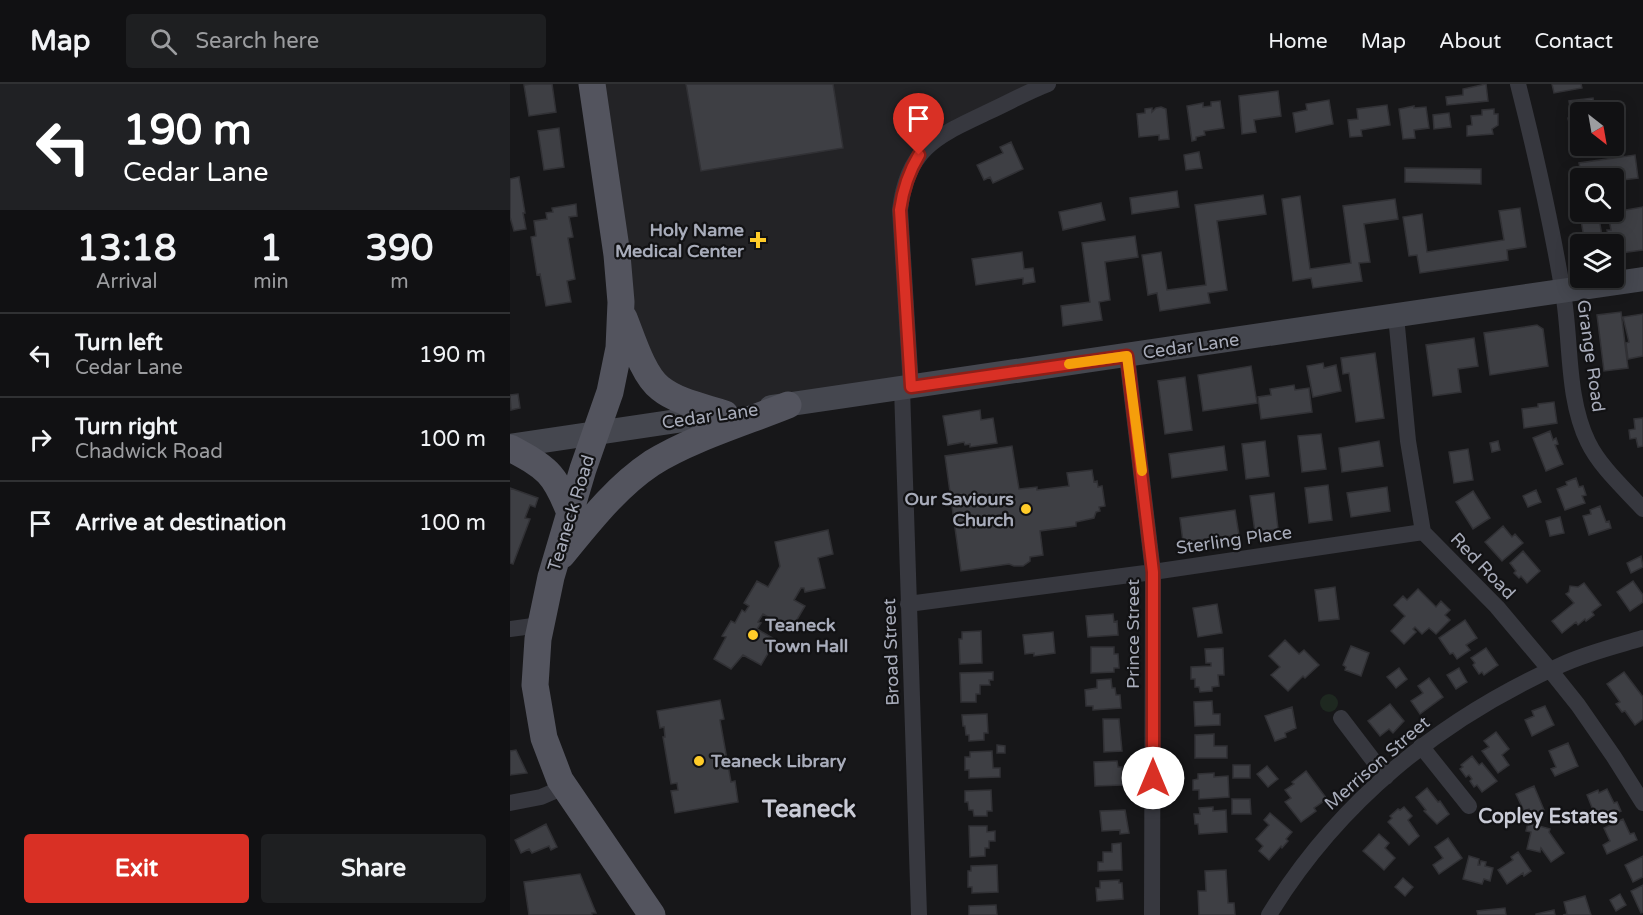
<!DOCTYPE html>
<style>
:root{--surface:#111113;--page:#1e1f21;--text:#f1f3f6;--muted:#9c9da0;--line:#303133;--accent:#d93025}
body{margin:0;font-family:"Varela Round",sans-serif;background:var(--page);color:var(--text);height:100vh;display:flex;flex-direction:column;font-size:22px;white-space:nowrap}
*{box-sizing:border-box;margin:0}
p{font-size:20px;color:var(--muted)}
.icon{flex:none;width:33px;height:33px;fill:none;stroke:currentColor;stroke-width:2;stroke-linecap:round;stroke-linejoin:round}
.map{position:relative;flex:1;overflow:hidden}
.drawer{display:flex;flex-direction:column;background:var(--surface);width:510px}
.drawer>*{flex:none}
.guide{background:#202124;color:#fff;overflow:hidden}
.needle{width:39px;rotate:149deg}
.fabs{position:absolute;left:1060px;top:18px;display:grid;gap:12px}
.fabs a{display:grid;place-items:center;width:54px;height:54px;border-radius:6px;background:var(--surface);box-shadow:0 3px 15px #0003,0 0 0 2px var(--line);font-size:30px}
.pin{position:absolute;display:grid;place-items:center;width:51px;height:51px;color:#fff;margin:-62px -26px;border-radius:50% 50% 50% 0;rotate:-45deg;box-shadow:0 0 6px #0007}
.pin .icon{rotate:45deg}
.me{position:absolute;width:66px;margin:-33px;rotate:0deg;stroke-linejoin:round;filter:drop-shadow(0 0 4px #0008)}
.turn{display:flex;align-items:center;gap:21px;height:126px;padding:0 24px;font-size:27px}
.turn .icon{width:78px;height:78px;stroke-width:2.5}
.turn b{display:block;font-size:42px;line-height:51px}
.eta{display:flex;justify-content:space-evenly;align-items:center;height:102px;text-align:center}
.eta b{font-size:36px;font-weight:700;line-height:42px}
.primary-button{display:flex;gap:12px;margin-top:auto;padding:12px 24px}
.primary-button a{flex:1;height:69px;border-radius:6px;background:var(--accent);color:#fff;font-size:24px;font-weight:700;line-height:69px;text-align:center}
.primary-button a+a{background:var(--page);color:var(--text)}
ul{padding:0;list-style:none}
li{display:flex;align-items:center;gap:18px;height:84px;padding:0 24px;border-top:2px solid var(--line)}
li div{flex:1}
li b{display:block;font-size:22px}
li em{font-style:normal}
header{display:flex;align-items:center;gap:36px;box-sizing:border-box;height:84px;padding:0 30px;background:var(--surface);border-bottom:2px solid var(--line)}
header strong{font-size:28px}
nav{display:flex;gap:33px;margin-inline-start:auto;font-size:21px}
.search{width:420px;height:54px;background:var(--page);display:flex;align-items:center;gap:15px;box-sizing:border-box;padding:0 21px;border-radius:6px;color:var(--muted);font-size:22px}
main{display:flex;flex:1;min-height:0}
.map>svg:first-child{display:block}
</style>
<header>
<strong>Map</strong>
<div class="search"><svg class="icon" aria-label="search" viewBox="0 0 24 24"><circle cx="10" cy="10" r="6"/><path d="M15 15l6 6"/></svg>Search here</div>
<nav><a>Home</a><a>Map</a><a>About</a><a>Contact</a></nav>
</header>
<main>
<section class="drawer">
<div class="guide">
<div class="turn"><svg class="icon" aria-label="left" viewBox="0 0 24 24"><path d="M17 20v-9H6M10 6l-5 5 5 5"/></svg><div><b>190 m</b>Cedar Lane</div></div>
</div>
<div class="eta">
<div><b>13:18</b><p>Arrival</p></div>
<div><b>1</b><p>min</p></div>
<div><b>390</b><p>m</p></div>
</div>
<ul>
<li><svg class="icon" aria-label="left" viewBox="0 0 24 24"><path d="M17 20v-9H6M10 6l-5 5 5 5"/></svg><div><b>Turn left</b><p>Cedar Lane</p></div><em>190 m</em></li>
<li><svg class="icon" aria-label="right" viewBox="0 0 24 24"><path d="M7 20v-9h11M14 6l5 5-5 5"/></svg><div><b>Turn right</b><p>Chadwick Road</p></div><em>100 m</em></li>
<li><svg class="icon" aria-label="arrive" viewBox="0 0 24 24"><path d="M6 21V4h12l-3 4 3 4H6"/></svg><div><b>Arrive at destination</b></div><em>100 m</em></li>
</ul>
<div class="primary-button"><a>Exit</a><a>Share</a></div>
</section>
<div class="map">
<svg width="1133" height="831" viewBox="0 0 1133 831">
<rect width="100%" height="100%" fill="#171719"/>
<!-- built -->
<path fill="#232326" d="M82,0H538L434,49L392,107L401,303L215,330L166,313L111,228Z"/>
<!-- green -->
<path fill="#1e2820" d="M810 619a9 9 0 1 1 18 0a9 9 0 1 1-18 0Z"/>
<!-- building -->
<path fill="#3e3f44" stroke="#313135" stroke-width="1.5" d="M21,0H42L46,28L19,32L14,1Z
M176,0H323L333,64L191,87Z
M976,0L978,17L937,21L936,13L953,11V5Z
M1042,0H1071L1072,4L1044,9Z
M768,7L771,32L744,36L746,48L732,50L729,12Z
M1083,14L1085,28H1071V48L1061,49L1058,34L1062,33L1059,17Z
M819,16L823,40L786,48L783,29L797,26L796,20Z
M710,17L714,44L694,47L695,51L686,53V56L682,57L677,22L693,19V23L701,22V18Z
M877,21L880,41L851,46L852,52L840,53L838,36L848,35L847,25Z
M904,22V24L916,23L919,44L904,46L905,54L893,55L889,25Z
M651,23L656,25L659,55L649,56V51L629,53L627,30L635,29V25L642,24V28L646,24Z
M984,25V30H988V41L982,45L983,50L957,52V42L962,41L961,32L972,31V26Z
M939,29L941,43L924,45L923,31Z
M49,44L54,83L34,86L28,47Z
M501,58L513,85L483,99L480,93L474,96L467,81L493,69L490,63Z
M689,68L692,84L676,86L674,71Z
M1125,71L1128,94L1104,97V94H1072L1069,79Z
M895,84L971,85V100L895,98Z
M9,93L15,129H13L16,145L4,147L0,133V95Z
M667,107L669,123L622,130L620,114Z
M753,111L756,130L707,137L717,206L698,209L700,219L650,227L647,209L638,211L632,171L651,168L657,206L696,201L685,121Z
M790,112L800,185L841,179L833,122L885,115L888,135L854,140L860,178L849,179L852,197L803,204L801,194L783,197L772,115Z
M1067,112H1071V128H1088L1092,152L1098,151L1097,146H1101L1098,129L1133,123V166L1104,170V160H1075Z
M591,119L595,136L553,146L549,128Z
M66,120L67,132L59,133L63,153L58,154L65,195L57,197L61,218L36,222L30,190L27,191L21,153L26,152L24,137L37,135L36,129L43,128L42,124Z
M1010,124L1016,163L997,166L998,176L910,189L907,171L899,172L893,133L912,130L917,168L994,156L989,127Z
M625,152L628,173L595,178L600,216L589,218L592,236L553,242L551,222L580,218L572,159Z
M512,168L514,185L523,184L525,198L513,200V194L466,201L462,175Z
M1111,228L1118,284L1094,287L1087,231Z
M1133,230V272L1118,275L1116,259L1119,258L1113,233Z
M1027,241L1033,245L1038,282L980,291L974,249Z
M964,254L968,282L948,285L951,308L923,312L916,261Z
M865,269L874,334L846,338L839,289L833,290L831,274Z
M813,279L814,284L826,281L831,307L803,313L797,282Z
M741,282L747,319L693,327L688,291Z
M675,293L682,346L655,350L648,297Z
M784,301L785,306L799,304L802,328L751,335L748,313L761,311L760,305Z
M8,310L10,324L1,326L0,311Z
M1044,318L1047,339L1014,344L1012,325L1028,323V320Z
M470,326L471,336L483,334L487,359L460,363V360L455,361L454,358L438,361L433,332Z
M1133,334V362L1128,363L1126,354L1120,355L1119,346L1125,345L1124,335Z
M1040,347L1043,356L1046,354L1048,360L1045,361L1053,380L1036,387L1023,354Z
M811,350L816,385L792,388L788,352Z
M755,357L759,392L736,395L732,360Z
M869,357L873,382L832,388L829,364Z
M988,357L990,366L982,368L980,359Z
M502,362L509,405L527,403V406L559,402L557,389L582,386L584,398L587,397L588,403L592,402L595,422L589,423L590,427L586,428L584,434L566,438V442L530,447L533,471L520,473V477L513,482H504L499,480L451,487L435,372Z
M714,362L717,386L662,394L659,370Z
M958,365L963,396L944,399L939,368Z
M1066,394L1069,403L1073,402L1076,411L1072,412L1075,419L1055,426L1047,405L1057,401L1056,398Z
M818,401L822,436L799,439L795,404Z
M877,403L880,427L841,433L837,409Z
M0,404L28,414L25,423L20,421L15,434L20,435L3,480L0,479Z
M1026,406L1031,418L1018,423L1013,412Z
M963,407L980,434L963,445L946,418Z
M764,409L768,445L745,448L740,412Z
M1090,422L1096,438L1099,437L1101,444L1079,451L1073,432L1081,430L1080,426Z
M725,426L729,451L673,458L670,434Z
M1050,433L1054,449L1040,452L1036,437Z
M993,442L1002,453L1005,450L1013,459L992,477L975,458Z
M318,446L323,470L308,474L315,504L295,508L294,504H291L284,516L295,522L281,546L253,530L248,538L251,539L247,545L266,556L251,581L233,571L221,585L204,575L216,553L212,552L221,537L225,539L232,526L235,528L239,522L234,519L247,497L258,503L270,482L265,458Z
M1013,467L1030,487L1017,499L1011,492L1009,494L1004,489L1006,487L1000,479Z
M1131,472L1133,483L1121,489L1117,479Z
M1123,497L1133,511V518L1120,527L1107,508Z
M1074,499L1091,521L1082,528L1084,531L1076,537L1075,535L1068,541L1066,538L1052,549L1042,537L1064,519L1056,510L1059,508L1060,502L1068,503Z
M825,503L829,535L809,537L805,506Z
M908,505L926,523L931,517L940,526L935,531L940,536L926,550L919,544L912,550L905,543L903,545L906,548L894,560L881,547L895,532L884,521L893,512L897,516Z
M707,520L712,549L688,553L683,524Z
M603,530L604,538L607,537L608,551L578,553L576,532Z
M955,536L967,554L956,561L960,566L947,575L943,569L940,570L929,554Z
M471,547L472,579L450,580L449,555H452V548Z
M543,548L545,569L524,572V569L515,570L513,551Z
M775,556L789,570L794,566L809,581L795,594L793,592L778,607L761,591L770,583L759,572Z
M841,562L859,569L851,592L835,586L836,583L833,581Z
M581,563H604V570H608L609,584H604V588L581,589Z
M713,564L714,591H708L709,602L702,603V607L690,608L689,603H685V595H681V583L701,582V579H696L695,565Z
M976,564L988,581L974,591L972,588L969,590L963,581L965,579L961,574Z
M889,584L897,595L886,604L877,593Z
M949,584L957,598L946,605L937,591Z
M483,588V596H479L480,601H470V610H466V618H451L450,589Z
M1114,588L1133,613V635L1125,641L1115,627L1112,628L1106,620L1110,618L1097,600Z
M919,594L933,613L910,630L901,617L913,609L908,602Z
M601,595L602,604H605L606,611H610L611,624L583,626V622H576L575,606L587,604V596Z
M210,616L214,635L210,636L221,698L225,697L228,718L165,729L161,707L168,706L167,699L161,700L153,653H155L154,643L150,644L147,627Z
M702,617L703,630H710V641L685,642L684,618Z
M880,620L894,637L883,649L879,645L870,652L858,637Z
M1035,622L1044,641L1022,652L1015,636L1024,632L1022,627Z
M782,623L786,644L775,649L776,653L765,657L755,632Z
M477,630L478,649H474V656L459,657V651H456L455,642H453L452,631Z
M593,635H609L612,667L594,668Z
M986,648L999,665L992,671L999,681L988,689L972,667L979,663L974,657Z
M704,650V662H717V674H685V651Z
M1058,659L1068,682L1045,692L1041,685L1046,683L1039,667Z
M487,661L495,662V669H487Z
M6,666L17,689L0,691V667Z
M482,667L483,684H490V693L459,694V686H455V673H460V668Z
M962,672L969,681L972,679L987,697L972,708L967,701L964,703L960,697L962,695L959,691L956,693L950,685L953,683L951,681Z
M607,677L608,683H612L613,701L585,702L584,678Z
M723,681H740V694H723Z
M757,682L768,695L758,703L747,690Z
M796,687L817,715L804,724L806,727L791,738L775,718L781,714L775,706L784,700L782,698Z
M704,689V693L718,692L719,713L689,715V706H683V696L688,695V690Z
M1024,702L1034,726L1021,731L1019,725L1014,727L1006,710Z
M917,704L928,718L930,717L939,730L927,740L914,727L916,726L906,713Z
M1097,705L1104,719L1107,718L1111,727L1081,740L1076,729L1083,726L1077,711L1088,706L1089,709Z
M481,706L482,727H477V732H464L463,726H459L458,718H455V707Z
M722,715H740L741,730H722Z
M703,723V727L716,726L717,748L689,750L688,740H685L684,730H690L689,724Z
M894,723L902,732L898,736L909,752L899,761L878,738L882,734L880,732L888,725L890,726Z
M615,726L619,749L610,750V746L592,747L590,727Z
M760,729L782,748L776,755L778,757L772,764L771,762L759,776L749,767L753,762L746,755L759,741L754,736Z
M1113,735L1120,750L1124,749L1127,756L1097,770L1093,761L1100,757L1094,744Z
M1018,739L1040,745L1039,748L1054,769L1041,778L1031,764L1030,768L1017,765L1021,748L1016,747Z
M36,740L47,763L41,766L39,762L22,769L19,765L11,769L5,756Z
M459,742H477V748L485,747V757H479V764H475V772L460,773Z
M869,750L879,759L875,764L885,774L874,786L853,767Z
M938,754L952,774L929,790L923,781L933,774L925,763Z
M611,759L612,786L588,787V778H593V768H602V760Z
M1008,768L1021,787L1014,792L1013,789L997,800L988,786L1003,776L1001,773Z
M959,772L969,775L968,781H970L971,777L976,778L975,782L983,784L980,797L974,795L972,800L953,795Z
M1133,772V793L1123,798L1115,781Z
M487,781L488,808L462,809V803H458V787H461V782Z
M716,786L718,819H724L725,831H689L688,807H696L695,787Z
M70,790L86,829H82V831H19L14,798Z
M893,794L903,803L895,812L885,803Z
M609,796V799H612L613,815L587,817L586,804H590V797Z
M1133,801V828L1131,829L1121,807Z
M1110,810L1116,821L1106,827L1100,816Z
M1075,812L1081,831H1053L1057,830L1054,818Z
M486,821L487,831H459V822Z
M995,824L996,831H968L967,827Z
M1044,826L1045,831H1026V830Z"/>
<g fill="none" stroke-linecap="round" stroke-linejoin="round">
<!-- street -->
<path stroke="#37383f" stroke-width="16" d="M1008,0C1026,71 1042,142 1054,215C1061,261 1057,315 1078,358C1090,383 1115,405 1133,425
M886,232L898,357L913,448L987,523L1040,586L1068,621L1104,673L1133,719
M617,272L643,488L642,831
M401,303L390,126C397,64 427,52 478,28C498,19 517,8 538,0
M392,304L409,831
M398,520L643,488L913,448
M0,545L30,541
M831,634L876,693
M911,662L959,722
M0,719L31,713L54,703
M759,831C828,718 930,635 1051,581C1077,569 1106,562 1133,554"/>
<!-- secondary -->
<path stroke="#45474f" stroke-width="24" d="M261,323L1133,195
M0,362L214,330"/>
<!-- primary -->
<path stroke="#53545e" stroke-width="27" d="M82,0L107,171L111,218L109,264L100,308L73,385L41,493L28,555L25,601L34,654L50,696L142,831
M114,234C122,254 133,291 150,304C167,318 194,323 215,330
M0,364C37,384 44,388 60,429
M52,471C79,438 106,403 142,379C180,355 236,338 278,321"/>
</g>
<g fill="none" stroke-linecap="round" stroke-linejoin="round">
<!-- route casing -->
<g stroke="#8d1f18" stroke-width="15">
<path id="route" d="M409,71C398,89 393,105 390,126L401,303L617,272L643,488V694"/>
</g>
<!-- route -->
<use href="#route" stroke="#d93025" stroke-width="10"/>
<!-- slow -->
<path stroke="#f59e0b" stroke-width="10" d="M559,280L617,272L632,387"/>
</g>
<!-- markers -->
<g fill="#ffcc29" stroke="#121214" stroke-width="2">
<path d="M245 147h6v6h6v6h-6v6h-6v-6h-6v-6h6z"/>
<circle cx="516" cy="425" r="6"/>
<circle cx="243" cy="551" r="6"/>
<circle cx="189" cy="677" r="6"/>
</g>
<g text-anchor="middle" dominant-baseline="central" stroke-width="4.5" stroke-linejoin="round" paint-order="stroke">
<!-- poi labels -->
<g font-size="18" font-weight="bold" fill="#a8acba" stroke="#121214" text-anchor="end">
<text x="234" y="146">Holy Name<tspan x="234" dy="21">Medical Center</tspan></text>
<text x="504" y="415">Our Saviours<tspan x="504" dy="21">Church</tspan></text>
<text x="255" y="541" text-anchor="start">Teaneck<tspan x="255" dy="21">Town Hall</tspan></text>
<text x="201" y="677" text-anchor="start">Teaneck Library</text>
</g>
<!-- street labels -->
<g font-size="18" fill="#a8acba" stroke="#121214">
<text transform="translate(681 262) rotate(-8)">Cedar Lane</text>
<text transform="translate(1081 272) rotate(82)">Grange Road</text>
<text transform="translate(200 332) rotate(-8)">Cedar Lane</text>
<text transform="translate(61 429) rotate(-73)">Teaneck Road</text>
<text transform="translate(724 456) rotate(-8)">Sterling Place</text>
<text transform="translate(973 482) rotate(46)">Red Road</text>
<text transform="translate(623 550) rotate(-90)">Prince Street</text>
<text transform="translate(381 568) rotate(-92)">Broad Street</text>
<text transform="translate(867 679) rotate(-41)">Merrison Street</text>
</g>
<!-- neighbourhood labels -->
<g font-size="20" font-weight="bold" fill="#c9cbd6" stroke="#121214">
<text x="1038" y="733">Copley Estates</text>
</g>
<!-- district labels -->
<g font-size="24" font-weight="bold" fill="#c9cbd6" stroke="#121214">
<text x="299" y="725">Teaneck</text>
</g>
</g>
</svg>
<div class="fabs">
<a><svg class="needle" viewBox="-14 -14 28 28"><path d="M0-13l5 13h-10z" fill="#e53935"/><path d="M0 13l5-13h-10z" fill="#9c9da0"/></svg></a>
<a><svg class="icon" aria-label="search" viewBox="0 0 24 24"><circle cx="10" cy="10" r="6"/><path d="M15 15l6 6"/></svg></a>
<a><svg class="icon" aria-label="layers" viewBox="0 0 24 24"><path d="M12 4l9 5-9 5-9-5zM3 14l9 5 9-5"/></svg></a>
</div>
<div class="pin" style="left:409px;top:71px;background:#d93025"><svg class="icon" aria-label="arrive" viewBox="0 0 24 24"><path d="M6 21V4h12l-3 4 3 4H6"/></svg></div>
<svg class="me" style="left:643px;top:694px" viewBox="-20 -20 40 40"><circle r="19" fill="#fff"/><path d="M0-13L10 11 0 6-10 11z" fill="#d93025"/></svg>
</div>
</main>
